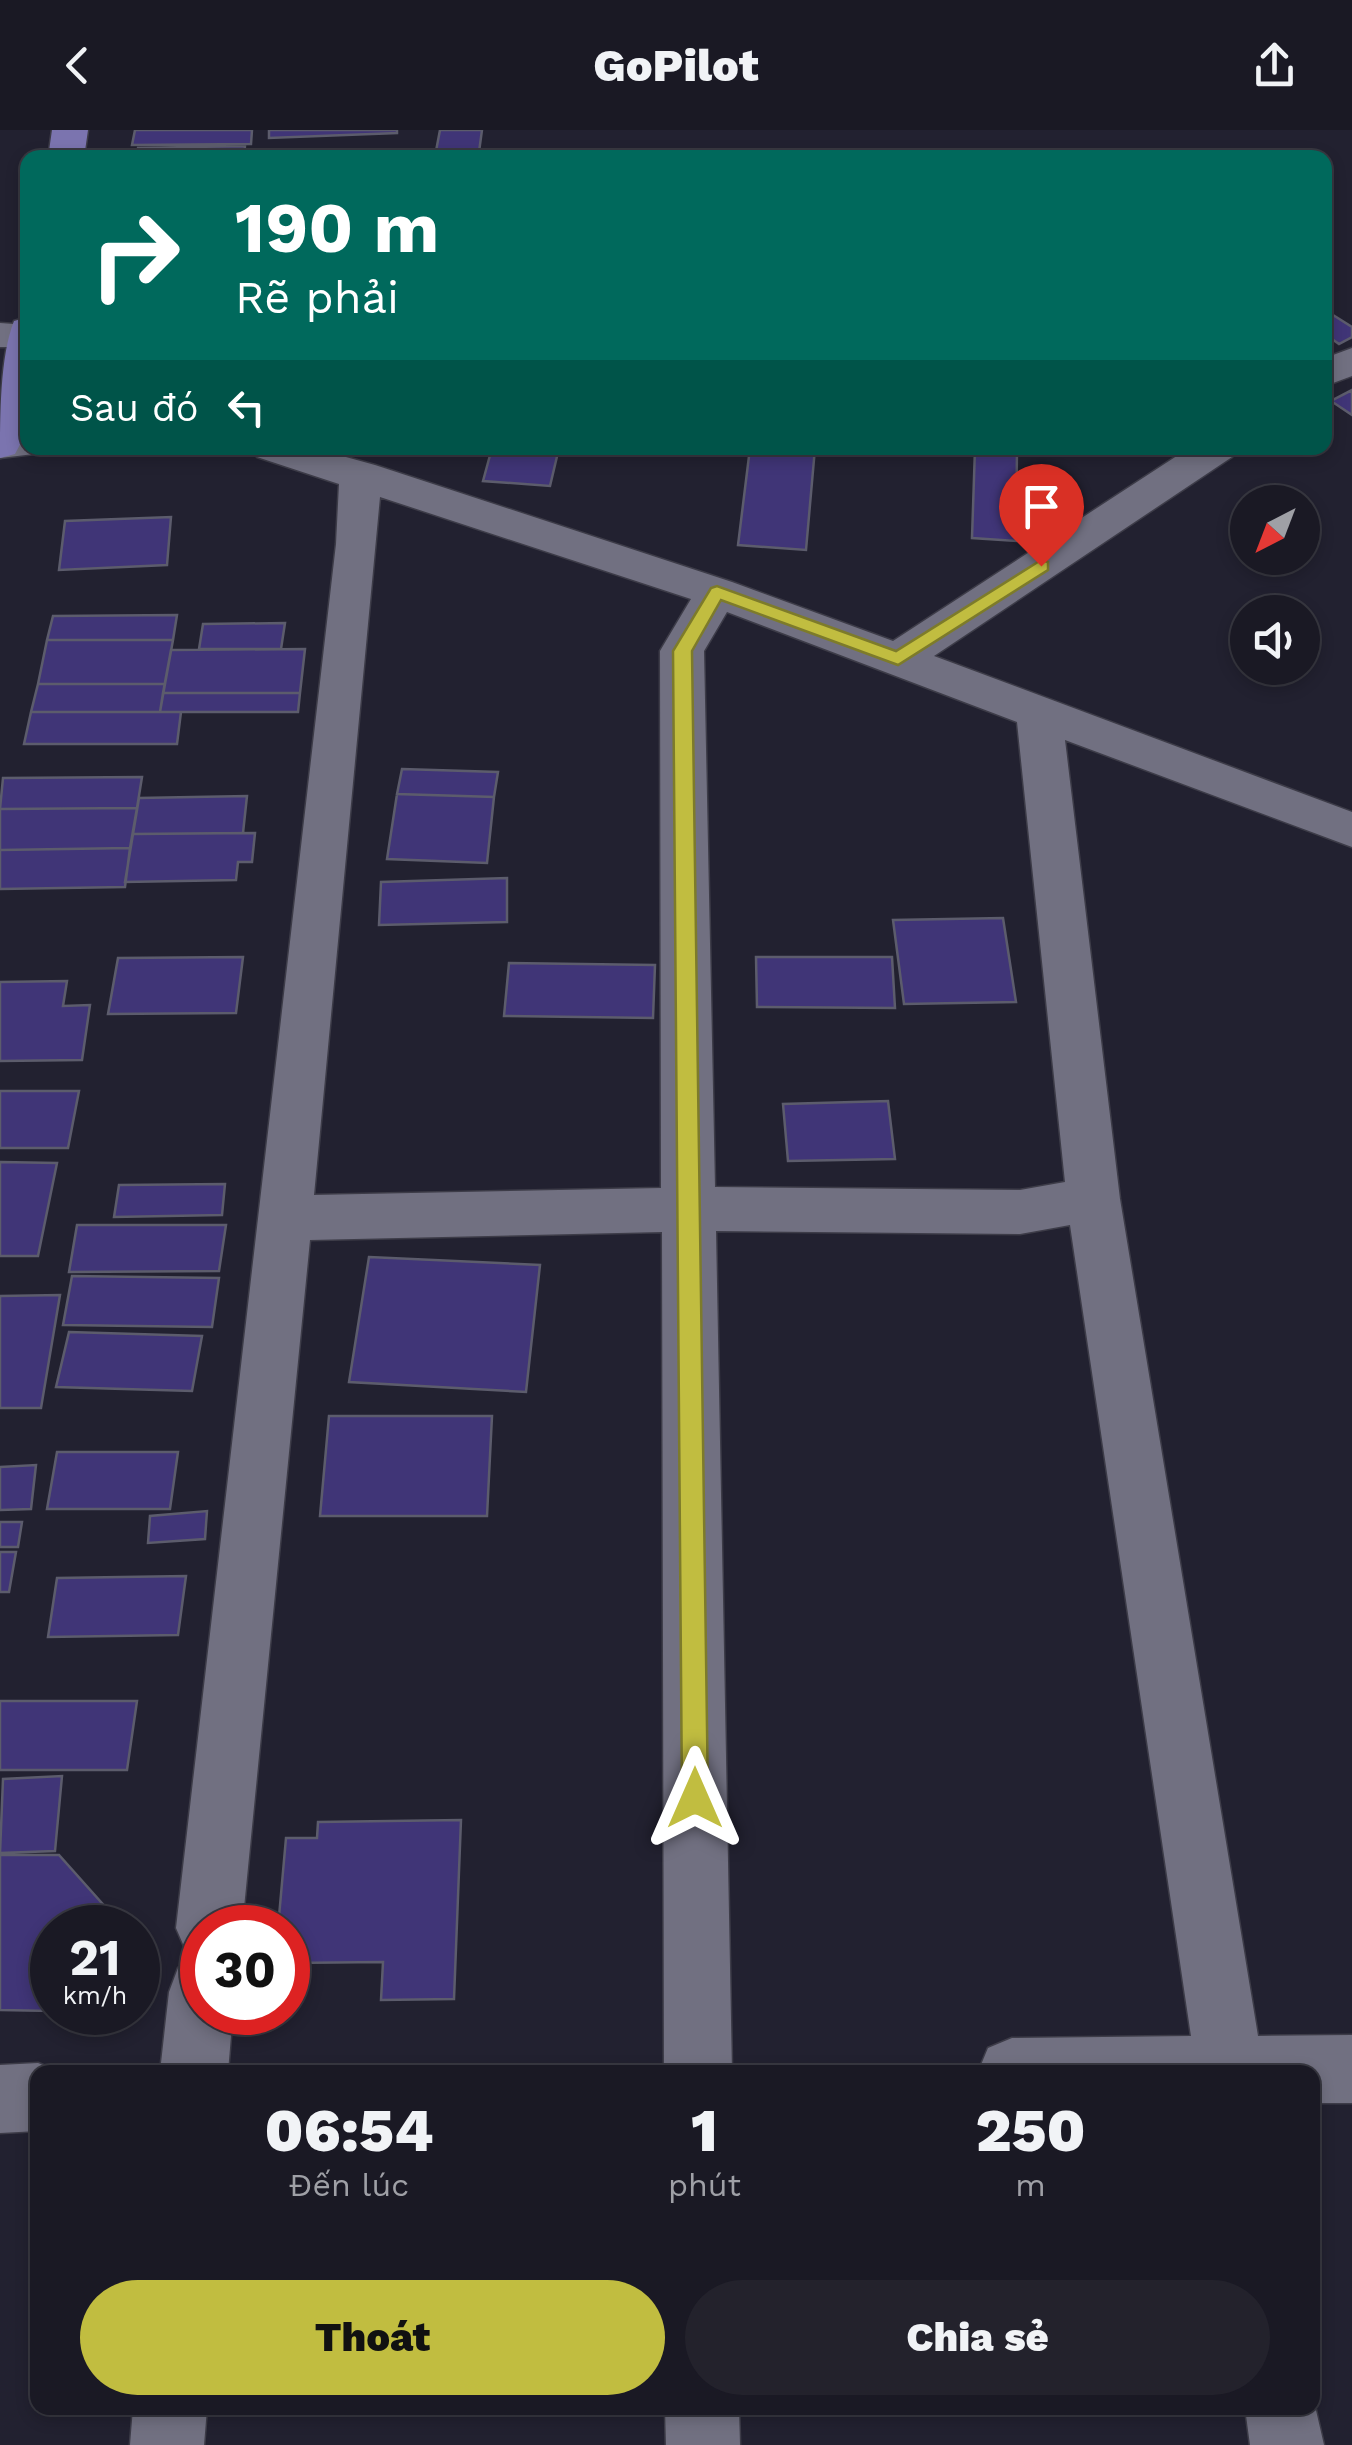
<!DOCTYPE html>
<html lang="vi">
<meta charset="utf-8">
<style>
:root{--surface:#1a1924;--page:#23222c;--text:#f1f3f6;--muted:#9fa0a6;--line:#383841;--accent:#c1bd40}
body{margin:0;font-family:"Work Sans",sans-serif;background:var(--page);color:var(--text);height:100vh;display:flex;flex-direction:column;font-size:38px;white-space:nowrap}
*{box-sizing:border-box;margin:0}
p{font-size:32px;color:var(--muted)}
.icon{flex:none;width:55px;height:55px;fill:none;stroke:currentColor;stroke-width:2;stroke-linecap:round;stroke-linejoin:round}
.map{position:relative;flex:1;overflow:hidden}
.details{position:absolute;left:30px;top:1935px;width:1290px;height:350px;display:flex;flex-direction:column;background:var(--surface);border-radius:20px;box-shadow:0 5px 15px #0003,0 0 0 2px var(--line)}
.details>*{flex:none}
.banner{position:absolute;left:20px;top:20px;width:1312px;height:305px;border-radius:20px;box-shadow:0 5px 15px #0003,0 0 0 2px var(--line);background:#00695c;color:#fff;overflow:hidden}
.needle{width:65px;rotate:222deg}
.controls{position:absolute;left:1230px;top:355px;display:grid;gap:20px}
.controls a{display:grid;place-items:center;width:90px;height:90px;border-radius:50%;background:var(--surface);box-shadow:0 5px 15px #0003,0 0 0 2px var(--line);font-size:50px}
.speed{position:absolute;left:30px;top:1775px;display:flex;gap:20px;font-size:50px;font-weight:700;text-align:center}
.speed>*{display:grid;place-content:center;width:130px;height:130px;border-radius:50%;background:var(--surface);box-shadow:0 5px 15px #0003,0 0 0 2px var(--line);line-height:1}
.speed small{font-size:25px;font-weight:400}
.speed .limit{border:15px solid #d22;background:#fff;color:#111}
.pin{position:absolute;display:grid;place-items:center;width:85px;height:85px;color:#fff;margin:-102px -42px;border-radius:50% 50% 50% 0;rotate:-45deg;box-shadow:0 0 10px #0007}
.pin .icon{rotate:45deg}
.me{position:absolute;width:110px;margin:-55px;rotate:0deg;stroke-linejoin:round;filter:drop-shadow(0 0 8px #0008)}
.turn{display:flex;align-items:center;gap:35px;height:210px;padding:0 50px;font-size:45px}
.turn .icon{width:130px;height:130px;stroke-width:2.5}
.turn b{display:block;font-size:70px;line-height:85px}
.then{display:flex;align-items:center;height:95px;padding:0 50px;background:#0003;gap:20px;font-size:38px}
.eta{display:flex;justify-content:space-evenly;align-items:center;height:170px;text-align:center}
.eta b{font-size:60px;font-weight:800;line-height:70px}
.primary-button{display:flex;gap:20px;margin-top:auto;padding:20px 50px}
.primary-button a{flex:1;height:115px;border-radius:60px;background:var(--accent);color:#111;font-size:40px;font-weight:800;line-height:115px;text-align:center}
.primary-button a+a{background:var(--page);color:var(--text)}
header{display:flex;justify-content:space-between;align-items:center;height:130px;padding:0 50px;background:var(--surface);font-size:45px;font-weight:800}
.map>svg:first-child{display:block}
</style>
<header><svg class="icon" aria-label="back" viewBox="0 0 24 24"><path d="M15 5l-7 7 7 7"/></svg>GoPilot<svg class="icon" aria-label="share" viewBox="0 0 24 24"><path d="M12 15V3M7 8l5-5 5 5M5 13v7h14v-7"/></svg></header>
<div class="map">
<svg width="1352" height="2315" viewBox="0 0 1352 2315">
<rect width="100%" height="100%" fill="#222130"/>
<!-- building -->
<path fill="#403577" stroke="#5c5c6c" stroke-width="2.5" d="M135,0H252L251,14L132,15Z
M269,0H397V3L269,8Z
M440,0H482L479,22L436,21Z
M245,16L244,28H136L138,18Z
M1333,185L1352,197V207L1339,214L1325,204V189Z
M1352,260V285L1331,271Z
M492,318H559L550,356L483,351Z
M750,318H815L806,420L738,415Z
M975,318H1017L1016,411L972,408Z
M171,387L167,435L59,440L65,391Z
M177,485L173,510H47L53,486Z
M285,493L281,519H199L203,494Z
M47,510H173L165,554H38Z
M305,519L300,563H163L171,520Z
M38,554H165L160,582H31Z
M163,563H300L298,582H160Z
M31,582H181L177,614H24Z
M402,639L498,642L494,667L397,664Z
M142,647L137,678L0,679L3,648Z
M397,664L494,667L487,733L387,729Z
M247,666L243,703L133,704L139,668Z
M137,678L130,718L0,720V679Z
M255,703L252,732H238L236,750L125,752L133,704Z
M130,718L125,757L0,759V720Z
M507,748V792L379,795L381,752Z
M1003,788L1016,872L904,874L893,790Z
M243,827L236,883L108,884L118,828Z
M756,827H892L895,878L757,877Z
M509,833L655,835L653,888L504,886Z
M67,851L63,876L90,875L82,930L0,931V852Z
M0,961H79L68,1018H0Z
M888,971L895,1029L788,1031L783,974Z
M0,1032L57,1033L38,1126H0Z
M225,1054L222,1085L114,1087L119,1055Z
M77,1095H226L219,1141L69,1142Z
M369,1127L540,1135L526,1262L349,1252Z
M72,1146L219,1148L212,1197L63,1195Z
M60,1165L41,1278H0V1166Z
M69,1202L202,1206L192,1261L56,1257Z
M329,1286H492L487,1386H320Z
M57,1322H178L170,1379H47Z
M36,1335L31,1379L0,1380V1337Z
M207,1381L205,1409L148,1413L150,1386Z
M0,1392H22L18,1417H0Z
M0,1422H16L9,1462H0Z
M186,1446L178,1505L48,1507L57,1448Z
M0,1571H137L127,1640H0Z
M62,1646L55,1721L0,1723L3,1649Z
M461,1690L454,1869L381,1870L383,1832L288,1833V1798H278L286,1708H317L318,1692Z
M0,1725H59L116,1789L115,1798H52V1881L0,1880Z"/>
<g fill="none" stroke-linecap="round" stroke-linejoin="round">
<!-- street casing -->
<g stroke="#3d3c48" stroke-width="3">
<path id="street" d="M0,193L28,195V217H0Z
M1352,218V246L1325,256V228Z
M28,301V318H46L43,323L0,328V302Z
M251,318H313L375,335L732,452L893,511L1189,318H1237L1232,327L934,526L1352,682V717L1065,610L1120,1069L1258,1906L1352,1905V1973H1312V1942H978L988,1918L1012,1908L1191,1906L1070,1095L1020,1104L716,1101L732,1942H664L662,1102L310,1110L242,1798H202V1828L186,1821L176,1798L336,414L339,354L257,327ZM380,367L691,469L660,521L661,1058L314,1065ZM727,482L1017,592L1065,1052L1020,1060L715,1057L704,521Z
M202,1829V1882H233L228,1942H160L169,1862L178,1838Z
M38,1933L61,1942H38V2001L0,2003V1935Z
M1312,2263L1324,2315H1250L1245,2278H1312Z
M133,2278H207L204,2315H130Z
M665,2278H739L740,2315H666Z"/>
</g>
<!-- primary casing -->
<g stroke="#3d3c48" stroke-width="3">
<path id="primary" d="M52,0H88L84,28H48Z
M28,187C28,229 38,288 15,324L0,328C0,286 0,226 14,191Z"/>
</g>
<!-- street -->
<use href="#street" fill="#717081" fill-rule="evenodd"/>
<!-- primary -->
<use href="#primary" fill="#7b74af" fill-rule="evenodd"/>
</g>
<!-- route -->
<path fill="#c1bd40" stroke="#7d7b2a" stroke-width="2.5" d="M1041,430L1048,432V440L898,535L721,470L692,521L708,1668L704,1677L695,1680L686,1677L682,1668L673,521L711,458L717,456L896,521Z"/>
</svg>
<div class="controls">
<a><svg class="needle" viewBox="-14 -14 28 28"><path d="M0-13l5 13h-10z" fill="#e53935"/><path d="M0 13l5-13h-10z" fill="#9fa0a6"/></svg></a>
<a><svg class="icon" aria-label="sound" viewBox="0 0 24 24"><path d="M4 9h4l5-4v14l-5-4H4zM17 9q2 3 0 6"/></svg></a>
</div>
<div class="speed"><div>21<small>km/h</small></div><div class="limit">30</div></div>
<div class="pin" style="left:1041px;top:436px;background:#d93025"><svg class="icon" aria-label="arrive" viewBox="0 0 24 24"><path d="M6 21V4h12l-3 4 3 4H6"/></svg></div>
<svg class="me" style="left:695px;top:1668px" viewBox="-20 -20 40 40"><path d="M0-17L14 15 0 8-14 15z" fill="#c1bd40" stroke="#fff" stroke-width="4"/></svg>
<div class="banner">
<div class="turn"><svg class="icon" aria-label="right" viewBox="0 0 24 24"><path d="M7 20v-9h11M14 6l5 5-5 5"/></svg><div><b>190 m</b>Rẽ phải</div></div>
<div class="then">Sau đó<svg class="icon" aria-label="left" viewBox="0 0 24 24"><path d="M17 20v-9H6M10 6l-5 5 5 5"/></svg></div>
</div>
<section class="details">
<div class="eta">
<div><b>06:54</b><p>Đến lúc</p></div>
<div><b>1</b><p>phút</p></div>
<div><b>250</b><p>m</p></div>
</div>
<div class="primary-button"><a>Thoát</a><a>Chia sẻ</a></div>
</section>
</div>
